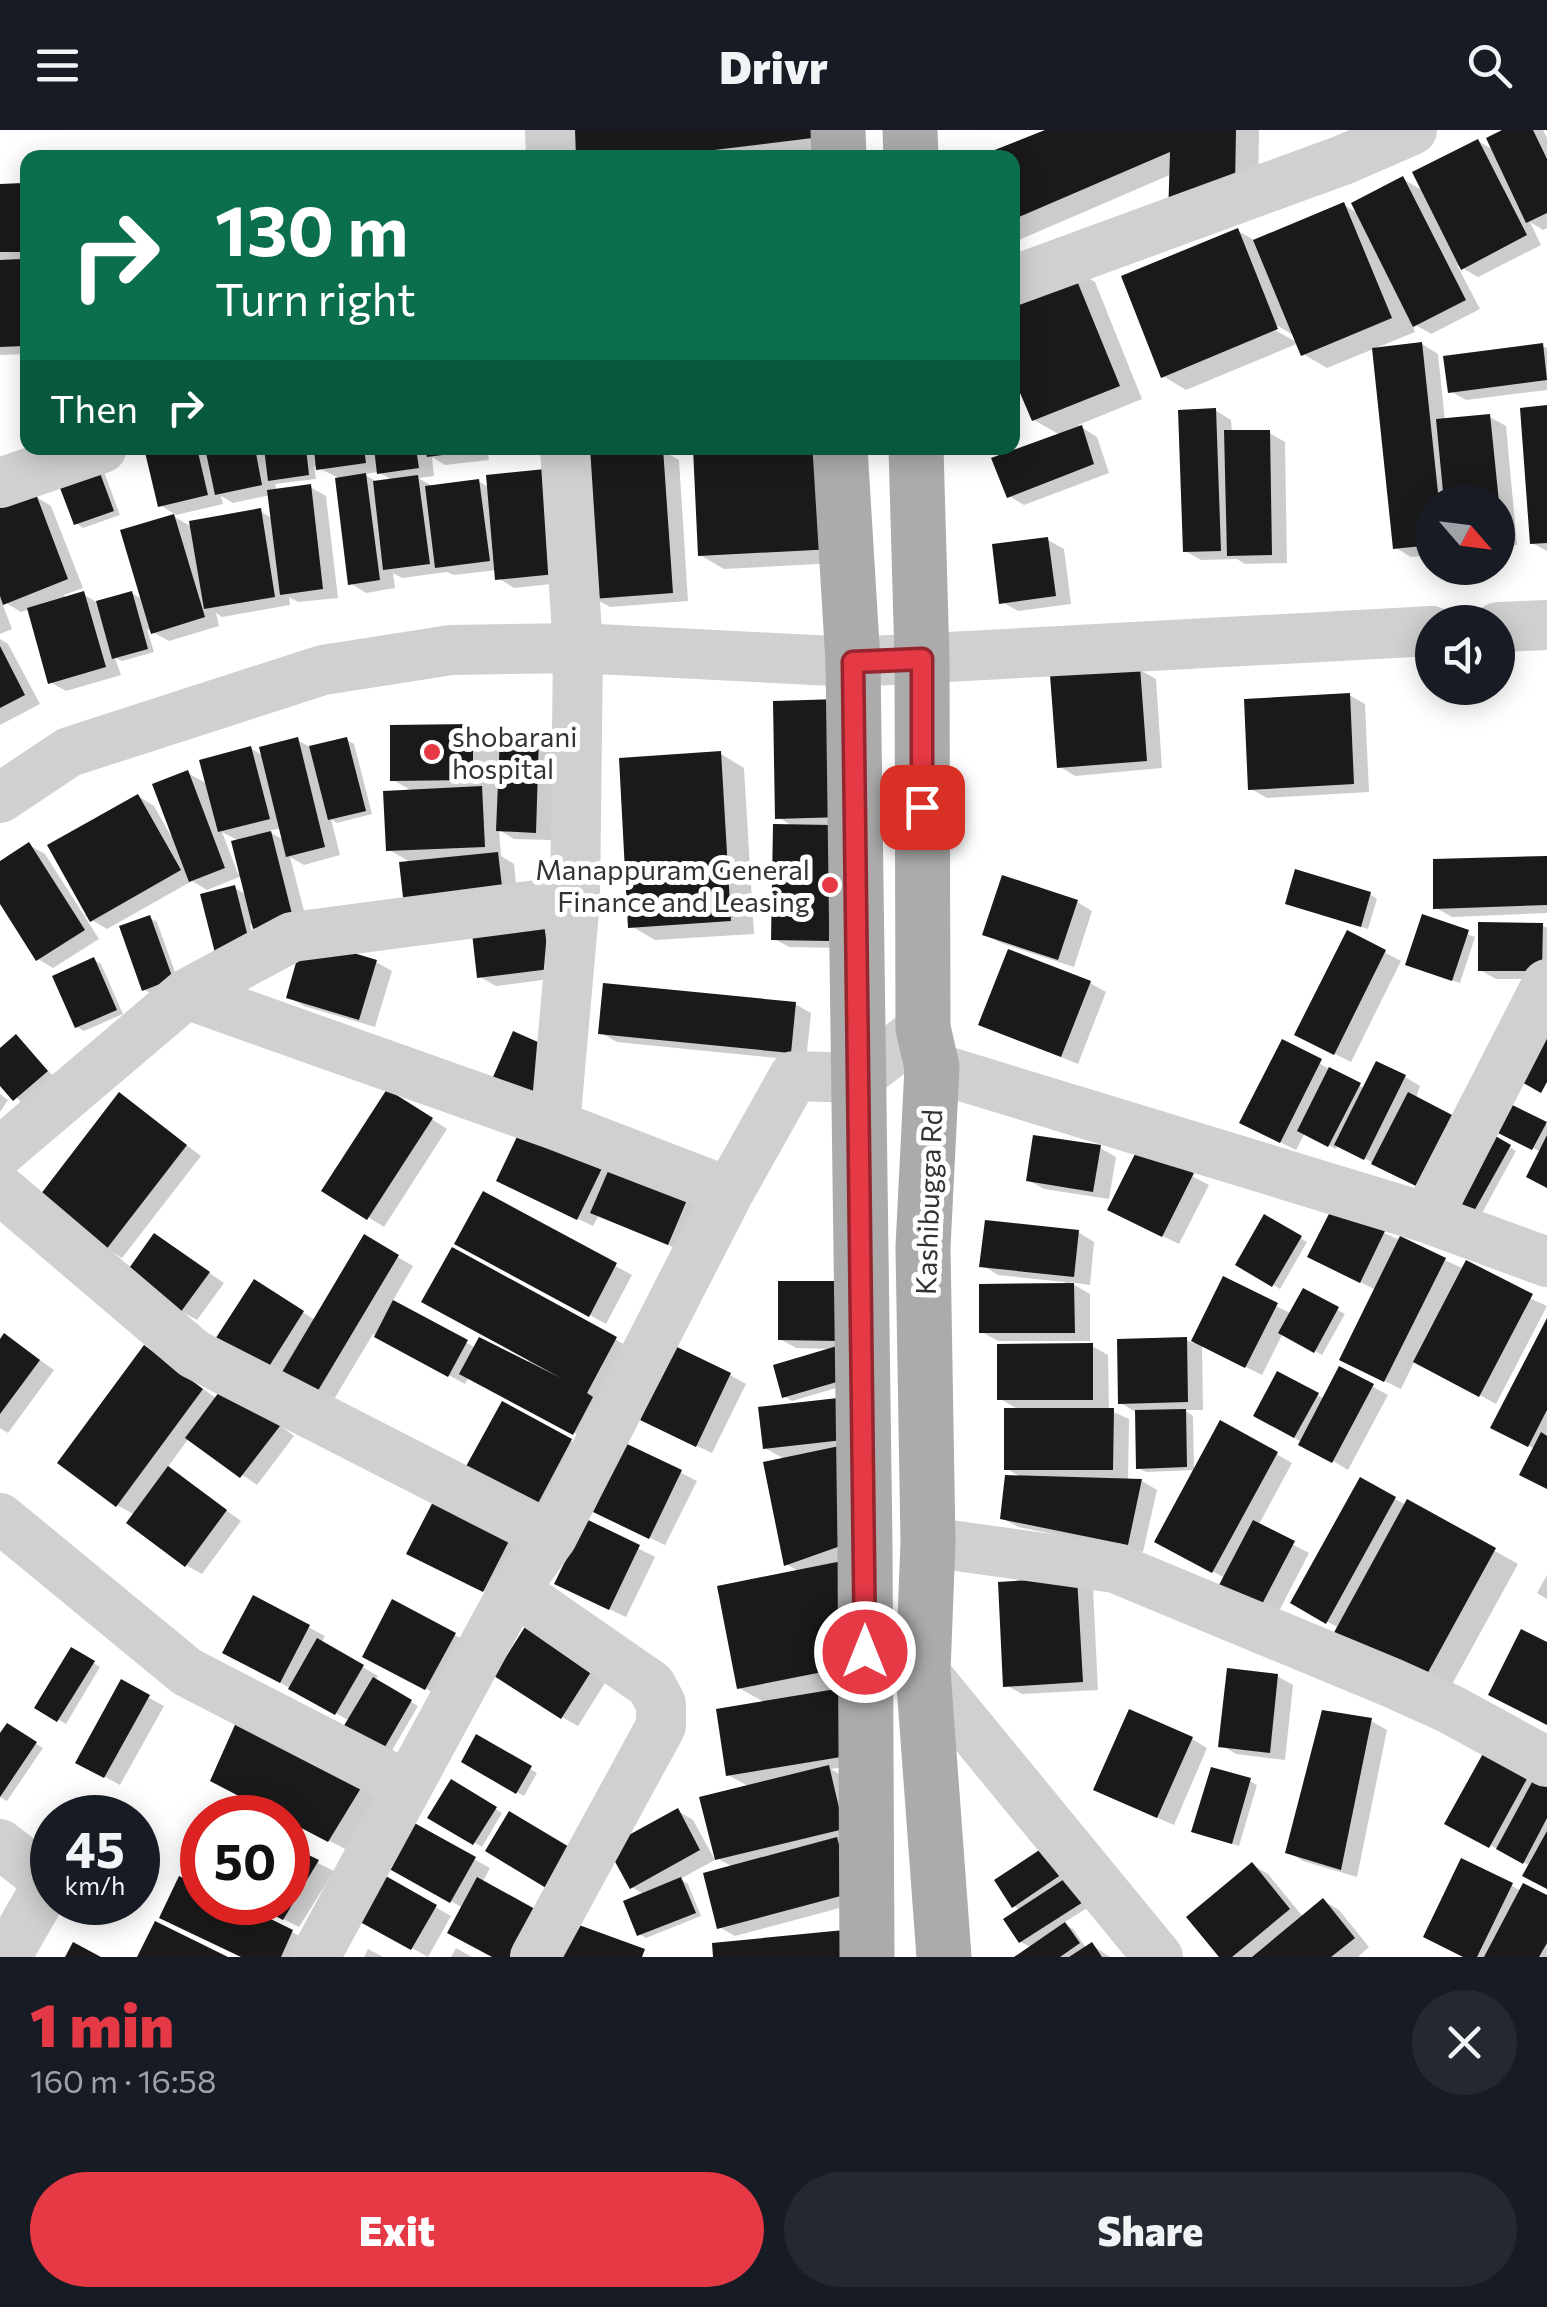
<!DOCTYPE html>
<meta charset="utf-8">
<style>
:root{--surface:#171b24;--page:#242831;--text:#f1f3f6;--muted:#9ea1a6;--accent:#e63946}
body{margin:0;font-family:Commissioner,sans-serif;background:var(--page);color:var(--text);height:100vh;display:flex;flex-direction:column;font-size:38px;white-space:nowrap}
*{box-sizing:border-box;margin:0}
p{font-size:32px;color:var(--muted)}
.icon{flex:none;width:55px;height:55px;fill:none;stroke:currentColor;stroke-width:2;stroke-linecap:round;stroke-linejoin:round}
.map{position:relative;height:1827px;overflow:hidden}
.drawer{display:flex;flex-direction:column;background:var(--surface);flex:1}
.drawer>*{flex:none}
.hud{position:absolute;left:20px;top:20px;width:1000px;height:305px;border-radius:20px;box-shadow:0 5px 25px #0003;background:#0b6e4f;color:#fff;overflow:hidden}
.needle{width:65px;rotate:118deg}
.fabs{position:absolute;left:1415px;top:355px;display:grid;gap:20px}
.fabs a{display:grid;place-items:center;width:100px;height:100px;border-radius:50%;background:var(--surface);box-shadow:0 5px 25px #0003;font-size:50px}
.speed{position:absolute;left:30px;top:1665px;display:flex;gap:20px;font-size:50px;font-weight:700;text-align:center}
.speed>*{display:grid;place-content:center;width:130px;height:130px;border-radius:50%;background:var(--surface);box-shadow:0 5px 25px #0003;line-height:1}
.speed small{font-size:25px;font-weight:400}
.speed .limit{border:15px solid #d22;background:#fff;color:#111}
.pin{position:absolute;display:grid;place-items:center;width:85px;height:85px;color:#fff;margin:-42px;border-radius:20px;box-shadow:0 5px 15px #0006}
.me{position:absolute;width:110px;margin:-55px;rotate:0deg;stroke-linejoin:round;filter:drop-shadow(0 0 8px #0008)}
.turn{display:flex;align-items:center;gap:35px;height:210px;padding:0 30px;font-size:45px}
.turn .icon{width:130px;height:130px;stroke-width:2.5}
.turn b{display:block;font-size:70px;line-height:85px}
.then{display:flex;align-items:center;height:95px;padding:0 30px;background:#0003;gap:20px;font-size:38px}
.round{display:grid;place-items:center;flex:none;width:105px;height:105px;border-radius:52px;background:var(--page)}
.headline{display:flex;align-items:center;justify-content:space-between;height:170px;padding:0 30px}
h1{font-size:60px;font-weight:800;line-height:75px;color:var(--accent)}
.action{display:flex;gap:20px;margin-top:auto;padding:20px 30px}
.action a{flex:1;height:115px;border-radius:60px;background:var(--accent);color:#fff;font-size:40px;font-weight:800;line-height:115px;text-align:center}
.action a+a{background:var(--page);color:var(--text)}
header{display:flex;justify-content:space-between;align-items:center;height:130px;padding:0 30px;background:var(--surface);font-size:45px;font-weight:800}
.map>svg:first-child{display:block}
</style>
<header><svg class="icon" aria-label="menu" viewBox="0 0 24 24"><path d="M4 6h16M4 12h16M4 18h16"/></svg>Drivr<svg class="icon" aria-label="search" viewBox="0 0 24 24"><circle cx="10" cy="10" r="6"/><path d="M15 15l6 6"/></svg></header>
<div class="map">
<svg width="1547" height="1827" viewBox="0 0 1547 1827">
<rect width="100%" height="100%" fill="#fff"/>
<!-- shadow -->
<path fill="#0003" fill-rule="evenodd" d="M864,0L835,28H576Z
M1052,0H1259L1258,70L1172,44L1012,113V28H983Z
M1508,0H1543L1547,8V98L1543,100L1530,92L1541,115L1478,147L1457,135L1480,179L1431,204L1411,192L1415,202L1327,238L1303,224L1299,213L1186,260L1163,246L1238,101L1256,111L1344,75L1359,84L1403,49L1425,62L1478,11L1495,21ZM1269,191L1295,206L1296,212L1266,195Z
M0,56H22L28,59V130H19L28,135V224L0,225Z
M1071,138L1095,152L1142,269L1078,295L1097,307L1109,343L1024,375L1009,366L1060,305L1034,290Z
M1422,214L1438,224L1445,291L1490,287L1506,296L1517,415L1498,417V372H1432V425L1411,427L1396,418Z
M1542,216L1547,218V260L1466,270L1450,261Z
M1547,278V421L1532,413Z
M1215,280L1231,290L1232,303H1269L1285,312L1287,433L1245,434L1237,429L1201,430L1185,421Z
M147,318H487L489,330L445,335L432,327L434,346L418,348L434,357L478,351L490,358L580,451L514,458L498,448L497,440L454,445L447,442L402,448L393,443L395,458L366,463L350,453L337,347L314,336L316,349L275,354L277,362L310,357L326,366L338,468L298,472L289,467L290,475L222,487L216,483L219,496L169,511L147,499L154,522L122,531L115,528L121,545L66,561L50,552L30,479L21,482L1,470L12,499L0,504V380L35,366L51,376L83,458L64,465L65,469L83,464L98,473L131,463L144,470L173,386L192,397L260,381L273,389L270,365L233,373L221,366L223,374L176,385L160,375ZM378,342L394,351L379,353L363,344Z
M839,318L856,432L724,439L700,425L695,319Z
M663,321L679,330L688,471L610,477L594,468Z
M104,342L120,385L83,398L76,393L60,351Z
M1048,410L1064,419L1071,474L1018,481L1002,472Z
M0,509L8,514L40,574L0,595Z
M1140,540L1156,549L1162,638L1075,646L1059,636Z
M1349,565L1365,574L1369,662L1267,668L1251,659Z
M855,581L844,818L789,817L773,808L794,697L778,687Z
M472,597L502,614L539,609L555,618L551,710L514,709L499,700L501,726L514,734L518,773L412,733L389,720L414,662L393,650Z
M297,610L312,618L347,610L354,614L372,684L337,693L331,689L340,725L304,735L290,727L308,796L271,806L250,794L256,818L224,826L235,758L247,765L242,746L207,760L192,751L107,799L85,786L138,666L154,676L171,706L188,643L209,655L250,618L264,626ZM282,698L285,711L268,701ZM222,702L239,711L242,743L238,744Z
M721,624L744,638L754,804L655,810L631,796Z
M29,715L45,724L99,809L53,838L38,829L0,770V734Z
M1547,728V783L1452,787L1436,778Z
M1370,764L1377,769L1368,799L1288,773Z
M1077,772L1092,781L1074,837L1001,813L985,804Z
M150,788L157,792L179,853L151,864L144,859Z
M1423,788L1475,807L1460,853L1415,838Z
M1542,795L1547,798V849H1496L1480,840Z
M544,797L560,806L565,847L496,856L480,847Z
M1348,803L1401,831L1351,932L1313,913Z
M94,830L101,834L123,884L84,901L77,897Z
M376,832L392,841L375,897L304,876L289,867Z
M1090,853L1106,862L1078,934L981,894Z
M795,874L811,883L806,931L617,912L601,903Z
M17,907L53,946L22,973L0,952V921Z
M1283,913L1365,959L1405,947L1420,956L1390,1042L1338,1014L1336,1019L1305,1003L1296,1020L1258,1001Z
M0,964L8,970L0,982Z
M120,966L201,1026L122,1128L107,1119Z
M1493,968L1547,995V1057L1541,1022L1481,992Z
M404,971L447,999L384,1097L325,1060Z
M524,997L707,1070L684,1122L599,1085L593,1096L515,1059Z
M1486,1004L1516,1021L1481,1085L1451,1068Z
M1100,1018L1116,1027L1109,1069L1044,1059L1028,1050Z
M1140,1019L1209,1055L1179,1114L1126,1088Z
M484,1064L632,1145L606,1194L458,1113Z
M1265,1088L1307,1112L1280,1159L1239,1134Z
M1078,1102L1094,1112L1090,1155L1069,1152L1090,1164V1211H998L982,1202L1065,1155V1152L998,1145L982,1135Z
M1384,1103L1547,1176L1496,1274L1415,1230L1401,1259L1358,1238L1376,1160L1326,1135Z
M365,1108L413,1136L392,1172L476,1218L527,1233L529,1229L453,1121L631,1218L590,1311L469,1247L465,1254L373,1204L327,1281L264,1244L270,1161L315,1190Z
M170,1116L224,1153L197,1190L181,1181Z
M1224,1150L1292,1184L1304,1162L1345,1184L1322,1225L1283,1203L1262,1245L1202,1215L1203,1280H1184L1193,1286L1194,1340L1146,1342L1138,1338V1283L1120,1273L1187,1210L1193,1213Z
M839,1153L853,1253L792,1271L784,1266L833,1219L796,1218L780,1209Z
M1547,1193V1358L1535,1319L1509,1306Z
M0,1213L20,1216L54,1240L8,1303L0,1298Z
M1092,1216L1108,1225L1109,1280L1129,1289L1128,1351H1142L1157,1360L1143,1422L1018,1397L1002,1388L1023,1348L1007,1339L1021,1281L999,1268Z
M161,1228L217,1269L242,1267L294,1306L257,1355L189,1308L167,1338L241,1391L202,1444L186,1435L135,1385L117,1375Z
M1340,1239L1388,1265L1348,1340L1256,1285L1278,1244L1325,1269Z
M730,1245L746,1254L712,1323L659,1298Z
M846,1269L864,1421L837,1431L866,1447L874,1632L831,1639L844,1647L866,1771L735,1806L719,1797L733,1737L717,1728L750,1657L728,1645L766,1573L739,1558L800,1442L786,1434V1330L765,1318Z
M1221,1293L1292,1333L1258,1396L1309,1423L1277,1485L1225,1448L1173,1420Z
M571,1311L586,1320L551,1386L468,1339Z
M627,1316L697,1351L665,1415L612,1390Z
M1361,1350L1406,1375L1408,1372L1518,1434L1444,1569L1339,1498L1294,1473Z
M437,1370L526,1416L499,1468L425,1432Z
M587,1392L655,1427L626,1487L573,1462Z
M1547,1445V1469L1537,1463Z
M1077,1450L1093,1459L1098,1560L1022,1564L1006,1555Z
M254,1468L325,1506L321,1513L378,1546L375,1551L418,1576L390,1624L350,1591L241,1531Z
M529,1495L610,1545L578,1596L562,1587Z
M455,1505L470,1514L442,1567L381,1535Z
M72,1520L100,1537L66,1594L37,1577Z
M1277,1546L1293,1555L1285,1630L1236,1624L1221,1615Z
M122,1553L164,1576L120,1655L78,1632Z
M1371,1591L1387,1600L1357,1747L1303,1731L1288,1722Z
M8,1596L43,1618L7,1671L0,1667V1608Z
M477,1608L537,1643L524,1666L464,1631Z
M1192,1609L1207,1618L1174,1695L1112,1668Z
M1491,1615L1547,1651V1757L1531,1736L1447,1693Z
M1250,1651L1257,1655L1239,1716L1201,1705Z
M452,1652L502,1683L482,1717L431,1687Z
M362,1655L378,1664L345,1719L288,1689Z
M678,1681L693,1690L715,1730L680,1749L688,1754L701,1786L646,1808L639,1804L645,1765L632,1757Z
M410,1694L490,1738L482,1753L496,1827L463,1778L387,1735Z
M288,1718L334,1741L299,1797L251,1772H288Z
M1048,1718L1097,1772L1063,1793L1073,1799L1086,1818L1092,1815L1110,1827H1018L1032,1818L1021,1812V1780L1014,1776Z
M1462,1731L1522,1761L1547,1768V1827H1466Z
M1253,1735L1268,1744L1304,1788L1324,1771L1339,1780L1369,1817L1358,1827H1222Z
M378,1745L451,1786L428,1827L354,1786Z
M180,1749L202,1760V1772L292,1802L308,1811L300,1827H243Z
M456,1818L472,1827H451Z
M368,1819L383,1827H364Z"/>
<!-- building -->
<path fill="#1a1a1a" d="M571,0H836L837,5L648,28H574Z
M1045,0H1236L1235,57L1168,87L1170,22L1012,90V28L977,27Z
M1502,0H1533L1547,29V83L1526,93L1486,8Z
M1478,9L1527,105L1461,140L1412,42Z
M825,19L826,28H746V25Z
M1403,46L1466,170L1413,197L1351,73Z
M23,53V122H0V54Z
M1344,72L1392,188L1301,226L1253,110Z
M1238,98L1278,199L1161,248L1121,146Z
M22,129L25,216L0,217V130Z
M1071,136L1120,256L1032,291L1012,244V159Z
M1422,212L1439,372H1432V415L1393,419L1372,218Z
M1543,213L1547,250L1448,263L1443,226Z
M1547,275V413L1530,414L1520,278Z
M1216,278L1221,421L1183,422L1178,280Z
M1490,284L1499,372H1444L1436,289Z
M1082,295L1094,334L1007,368L991,328Z
M1224,300H1270L1272,425L1227,426Z
M144,318H197L208,365L158,377Z
M205,318H255L262,355L215,365Z
M264,318H306L309,345L268,351Z
M314,318H364L366,333L316,340Z
M374,318H416L419,338L377,344Z
M425,318H473L474,321L427,327Z
M663,318L673,463L592,469L581,325Z
M693,318H829L834,419L698,426Z
M97,335L114,381L74,395L57,350Z
M555,338L566,443L495,450L486,345Z
M366,343L380,450L348,455L335,348Z
M418,345L430,434L383,440L373,351Z
M479,349L490,431L435,438L425,356Z
M311,354L323,459L280,465L267,360Z
M36,364L68,449L3,475L0,466V377Z
M261,378L275,467L204,479L189,391Z
M174,384L205,487L151,504L120,400Z
M1048,407L1056,466L999,474L992,414Z
M84,461L106,537L48,554L27,478Z
M132,461L148,519L112,529L96,471Z
M0,516L25,565L0,578Z
M1140,537L1147,631L1057,638L1050,545Z
M1350,563L1354,654L1248,660L1244,569Z
M840,569L843,687L775,689L773,571Z
M473,594V650L390,651V595Z
M500,606H539L536,703L496,701Z
M298,607L325,717L286,727L259,617Z
M347,607L366,681L328,690L309,616Z
M251,616L270,689L218,702L199,630Z
M721,621L731,791L628,798L619,628Z
M188,640L225,738L189,752L152,654Z
M482,656L485,717L386,721L383,661Z
M138,664L181,740L90,792L47,715Z
M773,694L831,695L829,811L771,810Z
M271,701L293,788L253,799L231,711Z
M29,712L85,800L36,831L0,774V731Z
M498,722L503,765L404,776L399,732Z
M1547,726V775L1433,779V729Z
M1295,739L1371,762L1361,797L1285,774Z
M1002,745L1078,770L1058,830L982,805Z
M235,755L250,815L215,823L200,764Z
M1422,784L1469,800L1452,851L1405,835Z
M150,785L173,849L142,861L119,796Z
M1478,792L1543,793L1542,841H1478Z
M544,794L550,839L477,848L472,803Z
M1347,800L1386,820L1334,925L1294,905Z
M303,808L377,830L359,890L286,868Z
M1008,819L1091,851L1061,927L978,895Z
M94,827L117,880L75,898L52,846Z
M603,853L796,872L791,923L598,904Z
M1547,889V952L1541,963L1511,946Z
M513,901L556,920L536,966L493,947Z
M16,904L48,941L13,971L0,956V918Z
M1282,909L1322,929L1280,1013L1239,993Z
M1376,931L1406,945L1364,1030L1334,1015Z
M1329,937L1361,953L1328,1017L1297,1001Z
M387,959L433,988L367,1090L321,1061Z
M119,962L187,1015L105,1121L37,1069Z
M1408,962L1454,986L1418,1057L1371,1034Z
M1492,965L1547,992L1532,1020L1478,993Z
M523,994L605,1032L577,1090L496,1051Z
M1485,1000L1511,1015L1473,1083L1447,1069Z
M1033,1005L1101,1015L1093,1062L1026,1051Z
M1547,1005V1058L1526,1047Z
M1139,1016L1194,1043L1162,1107L1107,1080Z
M615,1025L692,1058L668,1115L590,1083Z
M483,1061L617,1133L589,1187L454,1114Z
M1333,1076L1385,1101L1360,1153L1307,1127Z
M1264,1084L1302,1106L1272,1157L1235,1135Z
M985,1090L1079,1100L1074,1147L979,1137Z
M154,1103L210,1142L180,1183L125,1144Z
M364,1104L399,1125L310,1274L275,1254Z
M1400,1106L1446,1128L1384,1252L1339,1230Z
M452,1117L617,1207L587,1263L593,1267L573,1305L459,1244L479,1207L561,1248L421,1172Z
M1466,1130L1533,1164L1479,1267L1413,1232Z
M1223,1146L1278,1173L1245,1238L1191,1211Z
M254,1149L304,1181L263,1246L212,1214Z
M778,1151H840L839,1211L778,1210Z
M1074,1153L1075,1203H979V1154Z
M1303,1158L1339,1177L1314,1223L1278,1203Z
M393,1170L468,1210L448,1247L374,1207Z
M1547,1188V1280L1528,1317L1490,1298Z
M4,1203L40,1230L0,1284V1209Z
M1187,1207L1188,1272L1118,1274L1117,1209Z
M1093,1213V1270H997V1214Z
M144,1215L203,1259L116,1377L57,1333Z
M675,1216L731,1243L696,1317L640,1290Z
M837,1216L847,1249L782,1268L773,1235Z
M1339,1236L1374,1254L1332,1333L1298,1315Z
M1277,1241L1319,1263L1294,1308L1253,1286Z
M225,1254L280,1296L240,1348L185,1308Z
M847,1267L852,1309L763,1319L758,1277Z
M502,1271L572,1309L535,1379L464,1340Z
M1004,1278H1114L1113,1340H1004Z
M1186,1279L1187,1337L1136,1339L1135,1280Z
M1220,1290L1278,1322L1212,1443L1154,1412Z
M1541,1302L1547,1306V1359L1519,1345Z
M625,1313L682,1340L649,1409L593,1382Z
M849,1314V1413L784,1436L763,1332Z
M168,1336L227,1380L185,1437L126,1393Z
M1005,1345L1142,1349L1128,1415L1000,1389Z
M1360,1347L1396,1367L1326,1494L1290,1473Z
M436,1366L512,1405L483,1462L406,1424Z
M1407,1369L1496,1418L1420,1557L1331,1508Z
M586,1389L640,1415L609,1480L554,1454Z
M1253,1390L1295,1411L1260,1478L1218,1457Z
M842,1431L863,1534L737,1559L717,1456Z
M1077,1447L1083,1552L1003,1557L998,1452Z
M253,1465L310,1495L280,1553L222,1523Z
M392,1469L456,1503L425,1560L362,1527Z
M528,1492L596,1534L561,1589L494,1546Z
M1521,1499L1547,1512V1595L1488,1565Z
M317,1508L364,1535L335,1585L288,1559Z
M71,1517L95,1531L57,1592L34,1578Z
M1227,1538L1278,1544L1270,1623L1218,1617Z
M373,1547L412,1570L382,1622L342,1599Z
M121,1549L150,1565L104,1648L75,1633Z
M848,1557L859,1624L726,1646L716,1579Z
M1129,1579L1193,1607L1157,1688L1093,1660Z
M1322,1580L1372,1588L1341,1740L1285,1723Z
M238,1588L364,1653L328,1712L288,1691V1688H281L210,1651Z
M7,1593L37,1612L0,1667V1603Z
M476,1604L532,1636L516,1664L461,1632Z
M1490,1611L1534,1636L1489,1718L1444,1694Z
M829,1635L844,1699L715,1730L699,1667Z
M1211,1637L1251,1648L1232,1714L1191,1702Z
M1537,1643L1547,1648V1688L1523,1734L1496,1719Z
M451,1649L497,1677L473,1715L427,1688Z
M678,1678L700,1720L630,1759L607,1717Z
M509,1681L576,1721L551,1761L485,1721Z
M409,1690L476,1727L450,1773L384,1736Z
M1547,1701V1759L1522,1746Z
M837,1707L852,1763L717,1799L703,1743Z
M288,1715L319,1730L283,1790L248,1772H288Z
M1047,1715L1065,1742L1012,1778L994,1750Z
M1461,1728L1513,1753L1477,1827H1463L1423,1807Z
M1252,1732L1290,1779L1232,1827H1219L1186,1787Z
M377,1741L437,1775L411,1820L351,1787Z
M1075,1742L1091,1767L1019,1813L1003,1789Z
M179,1746L202,1757V1772H236L293,1800L281,1827H241L159,1788Z
M477,1747L544,1784L521,1827H492L447,1803Z
M681,1747L696,1783L637,1806L623,1771Z
M1523,1753L1547,1765V1813L1539,1827H1484Z
M1323,1768L1355,1808L1331,1827H1252Z
M155,1791L228,1827H137Z
M568,1791L645,1819L642,1827H554Z
M1065,1792L1080,1813L1060,1827H1014Z
M844,1800L846,1827H713L712,1813Z
M73,1812L101,1827H65Z
M1092,1812L1102,1827H1069Z"/>
<g fill="none" stroke-linecap="round" stroke-linejoin="round">
<!-- minor -->
<path stroke="#d0d0d0" stroke-width="50" d="M550,0L551,28
M1012,151L1343,30L1412,0
M565,318L578,518L575,770L555,995L729,1062
M0,353L102,318
M1498,497L1547,495
M0,668L69,622L323,540L451,520L578,518L853,532L1432,501
M186,864L555,995
M932,937L1427,1088L1547,1132
M0,1022L186,864L292,807L575,770
M0,1059L194,1224L552,1407
M1427,1088L1547,854
M0,1388L187,1542L408,1656
M928,1412L1115,1438L1390,1552L1450,1579L1547,1632
M514,1460L651,1555L661,1574V1596L535,1827
M923,1541L1158,1827
M0,1714L49,1752L6,1827
M315,1827L514,1460L552,1407L729,1062L794,946L858,948L923,898"/>
<!-- major -->
<path stroke="#ababab" stroke-width="55" d="M838,0L839,28
M910,0L911,28
M840,318L853,532L865,1416L867,1827
M916,318L922,529L923,898L932,937L923,1117L928,1412L923,1541L944,1827"/>
</g>
<g fill="none" stroke-linecap="round" stroke-linejoin="round">
<!-- route casing -->
<g stroke="#96252e" stroke-width="25">
<path id="route" d="M865,1522L853,532L922,529V677"/>
</g>
<!-- route -->
<use href="#route" stroke="#e63946" stroke-width="18"/>
</g>
<!-- markers -->
<g fill="#e63946" stroke="#fff" stroke-width="4">
<circle cx="432" cy="622" r="10"/>
<circle cx="830" cy="755" r="10"/>
</g>
<g text-anchor="middle" dominant-baseline="central" stroke-width="10" stroke-linejoin="round" paint-order="stroke">
<!-- poi labels -->
<g font-size="28" fill="#333" stroke="#fff" text-anchor="start">
<text x="452" y="606">shobarani<tspan x="452" dy="32">hospital</tspan></text>
<text x="810" y="739" text-anchor="end">Manappuram General<tspan x="810" dy="32">Finance and Leasing</tspan></text>
</g>
<!-- street labels -->
<g font-size="28" fill="#333" stroke="#fff">
<text transform="translate(928 1072) rotate(-88)">Kashibugga Rd</text>
</g>
</g>
</svg>
<div class="fabs">
<a><svg class="needle" viewBox="-14 -14 28 28"><path d="M0-13l5 13h-10z" fill="#e53935"/><path d="M0 13l5-13h-10z" fill="#9ea1a6"/></svg></a>
<a><svg class="icon" aria-label="sound" viewBox="0 0 24 24"><path d="M4 9h4l5-4v14l-5-4H4zM17 9q2 3 0 6"/></svg></a>
</div>
<div class="speed"><div>45<small>km/h</small></div><div class="limit">50</div></div>
<div class="pin" style="left:922px;top:677px;background:#d93025"><svg class="icon" aria-label="arrive" viewBox="0 0 24 24"><path d="M6 21V4h12l-3 4 3 4H6"/></svg></div>
<svg class="me" style="left:865px;top:1522px" viewBox="-20 -20 40 40"><circle r="17" fill="#e63946" stroke="#fff" stroke-width="3"/><path d="M0-11L8 9 0 5-8 9z" fill="#fff"/></svg>
<div class="hud">
<div class="turn"><svg class="icon" aria-label="right" viewBox="0 0 24 24"><path d="M7 20v-9h11M14 6l5 5-5 5"/></svg><div><b>130 m</b>Turn right</div></div>
<div class="then">Then<svg class="icon" aria-label="right" viewBox="0 0 24 24"><path d="M7 20v-9h11M14 6l5 5-5 5"/></svg></div>
</div>
</div>
<section class="drawer">
<div class="headline"><div><h1>1 min</h1><p>160 m · 16:58</p></div><a class="round"><svg class="icon" aria-label="close" viewBox="0 0 24 24"><path d="M6 6l12 12M18 6L6 18"/></svg></a></div>
<div class="action"><a>Exit</a><a>Share</a></div>
</section>
